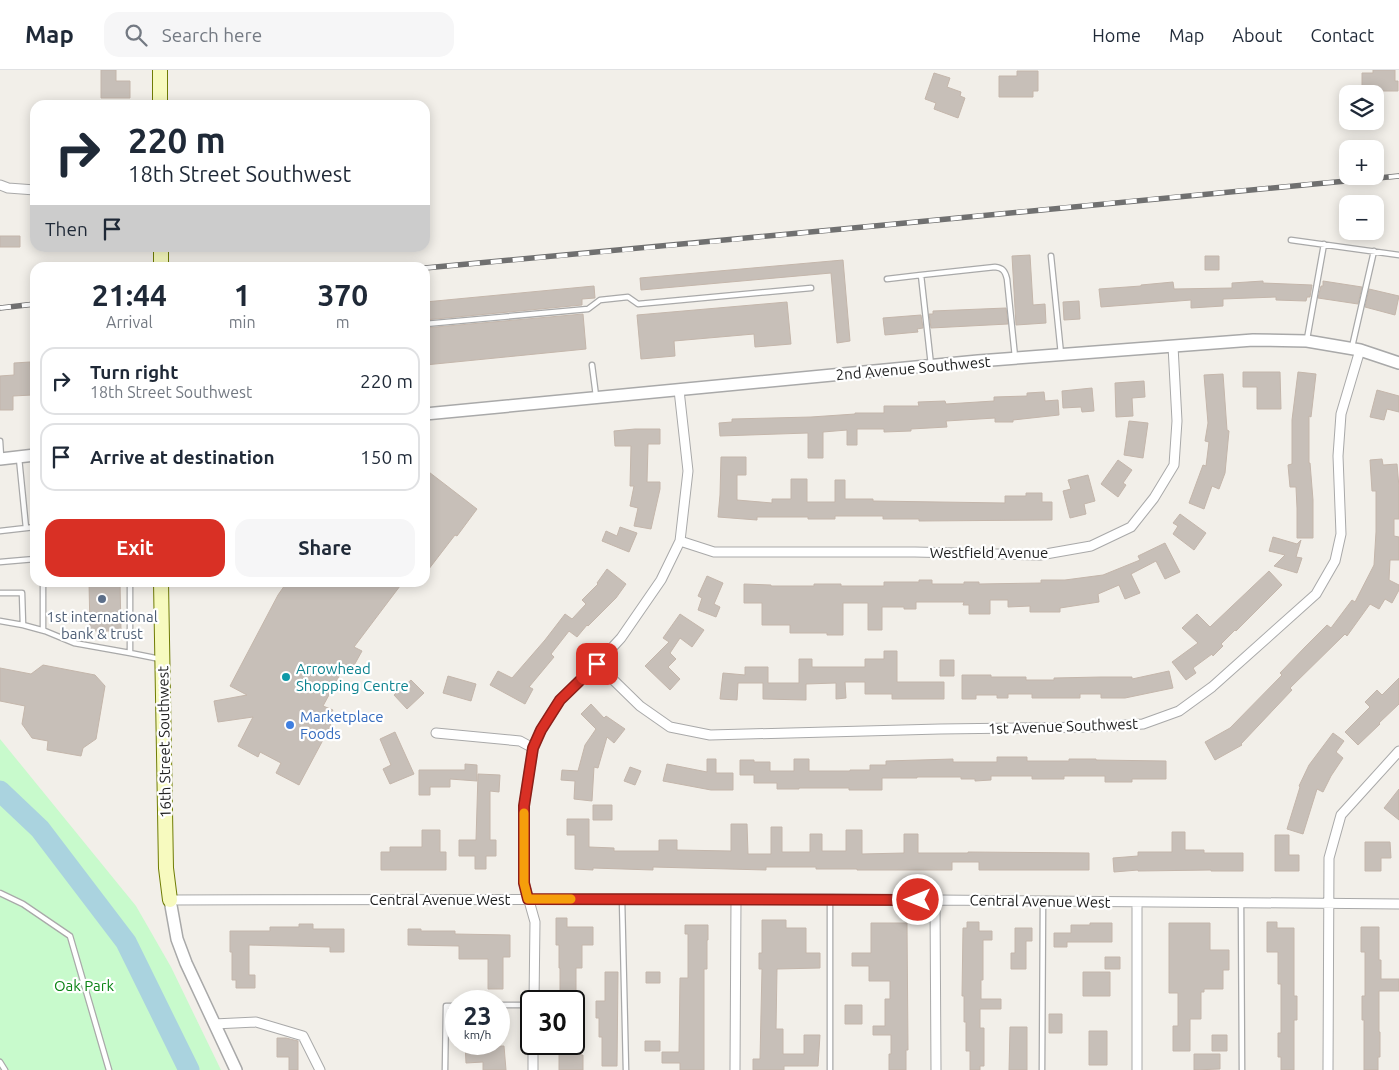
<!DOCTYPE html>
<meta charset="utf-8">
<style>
:root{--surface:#fff;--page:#f6f6f7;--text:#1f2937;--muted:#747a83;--line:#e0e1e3;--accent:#d93025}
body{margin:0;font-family:Ubuntu,sans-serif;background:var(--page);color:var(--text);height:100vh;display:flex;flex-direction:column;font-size:19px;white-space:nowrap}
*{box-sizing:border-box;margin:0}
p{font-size:16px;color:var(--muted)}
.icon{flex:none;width:28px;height:28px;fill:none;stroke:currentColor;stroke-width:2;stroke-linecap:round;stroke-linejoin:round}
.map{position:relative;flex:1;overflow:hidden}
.side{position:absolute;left:30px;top:192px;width:400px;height:325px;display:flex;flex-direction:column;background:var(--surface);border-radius:15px;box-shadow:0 2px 12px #0003}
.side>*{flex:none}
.banner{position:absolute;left:30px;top:30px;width:400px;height:152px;border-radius:15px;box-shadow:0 2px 12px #0003;background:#fff;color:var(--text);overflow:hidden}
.buttons{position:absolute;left:1339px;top:15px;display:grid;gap:10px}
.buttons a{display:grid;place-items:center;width:45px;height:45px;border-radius:10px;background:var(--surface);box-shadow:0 2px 12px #0003;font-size:25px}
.speed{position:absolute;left:445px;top:920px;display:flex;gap:10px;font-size:25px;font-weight:700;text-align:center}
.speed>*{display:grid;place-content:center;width:65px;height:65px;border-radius:50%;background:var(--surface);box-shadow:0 2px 12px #0003;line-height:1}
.speed small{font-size:12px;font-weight:400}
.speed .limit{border:2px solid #111;border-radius:8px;background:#fff;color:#111}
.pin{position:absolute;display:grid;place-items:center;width:42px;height:42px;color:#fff;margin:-21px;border-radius:10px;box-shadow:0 2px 8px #0006}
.me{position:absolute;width:55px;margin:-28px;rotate:270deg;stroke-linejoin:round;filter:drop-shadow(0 0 4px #0008)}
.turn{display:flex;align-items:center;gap:18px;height:105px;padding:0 15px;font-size:22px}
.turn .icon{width:65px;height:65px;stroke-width:2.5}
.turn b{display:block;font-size:35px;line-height:42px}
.then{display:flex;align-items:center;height:48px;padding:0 15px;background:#0003;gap:10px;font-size:19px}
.eta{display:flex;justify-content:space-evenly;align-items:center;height:85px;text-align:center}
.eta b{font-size:30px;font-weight:600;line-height:35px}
.cta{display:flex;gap:10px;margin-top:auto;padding:10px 15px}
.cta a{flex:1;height:58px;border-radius:15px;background:var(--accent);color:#fff;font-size:20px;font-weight:600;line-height:58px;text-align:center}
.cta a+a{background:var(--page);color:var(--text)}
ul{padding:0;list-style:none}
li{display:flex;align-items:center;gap:15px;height:68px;margin:0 10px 8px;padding:0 5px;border:2px solid var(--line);border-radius:15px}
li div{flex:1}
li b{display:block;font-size:19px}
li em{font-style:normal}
header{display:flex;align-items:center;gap:30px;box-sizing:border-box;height:70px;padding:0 25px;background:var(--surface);border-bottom:1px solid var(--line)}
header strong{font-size:24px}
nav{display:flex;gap:28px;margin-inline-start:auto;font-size:18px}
.search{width:350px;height:45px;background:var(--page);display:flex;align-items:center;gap:12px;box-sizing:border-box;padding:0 18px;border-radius:15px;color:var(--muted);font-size:19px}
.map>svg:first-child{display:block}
</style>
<header>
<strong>Map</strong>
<div class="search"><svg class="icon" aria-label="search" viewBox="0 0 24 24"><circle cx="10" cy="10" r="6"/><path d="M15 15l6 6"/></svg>Search here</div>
<nav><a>Home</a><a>Map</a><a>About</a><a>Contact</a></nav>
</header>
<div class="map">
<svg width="1399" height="1000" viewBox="0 0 1399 1000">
<rect width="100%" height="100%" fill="#f2efe9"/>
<!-- park -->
<path fill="#c8facc" d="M0,669L136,836L171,897L221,1000H0Z"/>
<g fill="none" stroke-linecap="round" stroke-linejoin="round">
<!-- river -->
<path stroke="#aad3df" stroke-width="21" d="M0,721L40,759L126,872L189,1000"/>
</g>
<!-- building -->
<path fill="#c7bfb8" stroke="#c4b6ab" d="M101,0H116V11H130V28H101Z
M1373,0H1395V11H1398V21H1362V3H1373Z
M1017,1H1038V21H1033V27H999V6H1017Z
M934,3L950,8L947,17L961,22L960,26L965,28L958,48L934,39L936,33L925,29Z
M0,166H20V177H0Z
M1030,185L1033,235L1045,234L1046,253L1016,255L1012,186Z
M1205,186H1219V200H1205Z
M843,190L850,271L837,273L831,203L641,220L640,208Z
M1263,211V213L1312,215L1310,227H1307L1306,231L1276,230V227L1223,229V236L1191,238V230L1101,237L1099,219L1141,216V215L1173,212L1174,219L1232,218V213Z
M1323,211L1362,217L1358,234L1318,228L1321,216H1323Z
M594,216L595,228L582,229V235L425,250V232Z
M1369,219L1399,226L1395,245L1365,237Z
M1079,231L1080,249L1064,250L1063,232Z
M787,232L791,274L755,277L754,264L674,271L675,286L641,289L637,245Z
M1006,238L1008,254L931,258L929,244H933V241Z
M583,244L586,279L425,295V258Z
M921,245L923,258L917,259L918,262L885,265L883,248Z
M30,292L32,325L13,326V340H0V306L14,305V293Z
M1243,302H1280L1281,339H1257V317H1243Z
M1298,302L1316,304L1311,347L1309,346V393H1310L1313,430V468H1297V438L1296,417H1290L1288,395L1292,394V350Z
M1223,304L1227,360L1229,361L1225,403L1219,419L1212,416L1204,439L1189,433L1203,395L1206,396L1209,372L1205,371L1208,353L1204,305Z
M1144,311L1145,327L1132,328L1133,346L1116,347L1115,313Z
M1092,318L1094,341L1082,342L1081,337L1063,338L1062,321Z
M1377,320L1399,326V342L1387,339L1384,350L1370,347Z
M1044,322L1045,331L1058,330L1059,345L1013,350V352H995V348L946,351L947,357L911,359V361L884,362V359H857V375H847V360L823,362V388H808V363L720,366L719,353L732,352V349L811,347L855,344V343H884V336H919L918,332L945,331L946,334L994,331V327L1027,326V323Z
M1129,351L1148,353L1143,388L1124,385Z
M635,359H660V374H648L647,412H660V419L651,459L634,456L638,438L630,436L634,416H630L631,376H615L614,361Z
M721,387H746V405H737V430L772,433V429H791V409H807V432H835V410H845V429H873V431L1005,433V426H1026V423H1042V432H1052V450L919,451V449H883V446H835V449H808V447H757V450L718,447L720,425Z
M1382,389L1383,395L1397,394L1399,417V449H1394V466L1399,467V490H1390L1389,510L1399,515V520L1392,533L1385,529L1379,539L1370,534L1347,566L1345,564L1290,618L1292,620L1241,674L1242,675L1215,690L1205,672L1230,658L1282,605L1280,603L1305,577L1327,555L1331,558L1352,530L1355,532L1374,495L1376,462V421H1372L1370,390Z
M1118,390L1132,400L1123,413L1126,415L1118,427L1101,414Z
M425,399L477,439L457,466L455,465L425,504Z
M1088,405L1095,431L1084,434L1086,444L1070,448L1063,421L1071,419L1068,410Z
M1180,444L1206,463L1194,480L1173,464L1178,456L1173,453Z
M620,457L637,463L629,482L602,471L606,461L617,466Z
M1273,467L1297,474L1301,470L1296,487L1302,488L1297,503L1274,496L1285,485L1269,481Z
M1165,473L1180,502L1165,509L1156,491L1131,504L1140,523L1125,529L1119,515L1098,524L1099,532L1060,538V542H1030V536L1008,537V530H990V544H969V535H963L964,532H916V539H904V537H882V560H868V533H843V565H827V563H790V555H762V533H744V514L771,515V516H814V514H841V516H884V512H919V510H932V514H964V512H979V514L1041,513V510H1065L1103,505L1140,490L1138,486Z
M607,499L626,514L616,528L588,556L587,555L577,567L569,561L551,584L554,587L529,617L533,619L525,634L490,615L498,601L512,608L545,570L565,544L572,549L586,534L582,530L598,514L597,513Z
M1269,501L1282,515L1236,561L1235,560L1221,574L1223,576L1213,586L1212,584L1193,598L1196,603L1186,610L1172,592L1198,573L1182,558L1197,544L1210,557Z
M707,506L723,513L714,534L720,537L716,547L698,540L702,528L698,526Z
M89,512H120L121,561H90Z
M287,512H403L354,577L362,581L352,599L345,595L323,636L333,640L326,652L331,655L299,715L276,703L281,693L260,682L258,687L238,676L253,647L218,652L214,631L247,625L230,616L278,525Z
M680,544L704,560L692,577L680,568L670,583L676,589L668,597L680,609L670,620L645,596L669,572L663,568Z
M884,581H897V612H944V629H892V624H865V612H845L846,628L836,629V613L806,614V630L763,629V613H738L737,630L720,629L723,603L745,605V597H768V613H799V589H812V597H865V589H884Z
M940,590H954V606H940Z
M43,595L95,605L105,616L96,669L83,678L81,686L47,680L48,671L32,668L22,654L25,636L0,631V598L31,604Z
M1169,601L1173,618L1125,628H1101V624H1080V628H1032V624H1008V628H997V625H976V629H962V605H991V607H1026V610H1054V608L1101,607H1132V609Z
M448,606L476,614L471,631L443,623Z
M1399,608V634L1379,653L1380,654L1358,675L1345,662L1370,637L1365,632L1377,620L1382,625Z
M411,610L424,623L407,639L394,625Z
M591,634L604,648L606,646L625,659L614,673L607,667L598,698L594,697L592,731L574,729L575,711L561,710L562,700L578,701L585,675L596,659L581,644Z
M395,662L414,704L390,714L383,699L391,695L380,669Z
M1333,663L1344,671L1336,682L1343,688L1331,706L1323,722L1317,719L1303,764L1287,759L1300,717L1299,716L1309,695Z
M997,687H1027V691H1069V689H1096V690L1166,691V709H1132V712H1105V706H1064V709H1032V706H991V710L975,711V709H961V707H917V708H882V720H849V718H799V719H777V713H754V705H740V690H754V692H770V701H794V689H809V701H850V700H870V695H886V691L953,689V692H997Z
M707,689H716V703H733V720H711L663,711L667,694L707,702Z
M465,694L477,695V711L450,709V717H430V725H419V700H465Z
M630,697L641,701L635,715L624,711Z
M478,704L500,705L499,722L490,721V770H496V786H486V799H475V786H459V770H476Z
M1399,719V750L1384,738Z
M593,735H612V750H593Z
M567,749H589V777L614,778V781H659V770H677V780L731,781V754H747L748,784H771V757H782V782H810V764H822V781H846V760H862V784L904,783V764H918V783H968V782L1089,783V800H979V792H952V800H857V799H816V797H766V800L653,797V800L593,798V800L575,799V765H567Z
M422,760H440V782H446V800H381V782H390V777H422Z
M1172,762H1185V780H1204V783H1243V801H1211V800L1138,801V800L1114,802L1113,788L1138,786V782H1172Z
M1275,765H1289V785H1299V801H1275Z
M1365,772H1390L1391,788H1381V801H1365Z
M556,848H567V857H593V875H582V898H576V931H560V898H559V875H556Z
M762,850H786V858H806V883H820V898L777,899L776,959H783V984H804V965H820L818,996H784V1000H753V989H760L762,899H759V883H762Z
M967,852H979V861H992V870H983V910H981V929H1001V939H980V958H984V996H980V1000H970V981H966V952H964V926H962L963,858H967Z
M1267,852H1277V858H1294V926H1297V950H1294V1000H1281V987H1278V963H1281V914H1278V882H1267Z
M871,853H907L908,980H906V1000H889V984H891V965H873V956H885V929H890V911H869V896H852V883H871Z
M1090,853H1112V872H1067V877H1054V863H1071V855H1090Z
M1169,853H1210V880H1229V900H1223V919H1204V922H1201V949H1190V981H1173V956H1178V923H1169Z
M299,854H313V859H344V882H330V877L249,875V905H255V918H236V910H232V882H230V861H270V857H299Z
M685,855H708V870H707V899H704V1000H680V993H662V982H679L680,908H688V864H685Z
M1361,857H1379V890H1381V909H1399V921H1379V962H1380V987H1378V1000H1364V950H1362V926H1365V882H1361Z
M1015,858H1032V871H1026V899H1011V883H1015Z
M408,859H421V861H455V864L510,865V887H503V919H488V889H459V876L408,875Z
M1105,887H1120V899H1105Z
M605,902H618L617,996H602V967H599V948H596V931H605Z
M646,902H660V913H646Z
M1083,902H1110V926H1083Z
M845,935H862V954H845Z
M1049,944H1062V963H1049Z
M1010,957H1027V1000H1009Z
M1089,961H1107V995H1089Z
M1212,965H1227V981H1212Z
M277,968H286L298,971V1000H289V987H277Z
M645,971H660V981H645Z
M465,974H499V976H504L506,1000H483V992L466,993Z
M559,974H581V985H583V1000H559Z
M1194,984H1220V999L1194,1000Z"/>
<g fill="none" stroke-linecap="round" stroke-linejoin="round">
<!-- service casing -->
<g stroke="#a9a9a9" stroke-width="7">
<path id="service" d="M1291,170L1399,185
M1051,186L1061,284
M887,209L921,205
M425,254L588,239L600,230L628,227L638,234L811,218
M1307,269L1324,174
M1352,277L1374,181
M592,295L596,326
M931,295L921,205L995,197C1003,198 1005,201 1007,209L1015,287
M0,371L1,387
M19,388L26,458
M0,461L35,457
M0,492L35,489
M43,512V560
M130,512V583L160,589
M0,523H22L23,555
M0,551L23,555L45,561L74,573L130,583
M0,823L23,834L70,866L109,1000
M622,829L626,1000
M830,829V1000
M1241,833L1242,1000
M499,935H531
M0,992L5,1000
M445,1000L446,936H456
M1042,1000L1043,831"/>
</g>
<!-- minor casing -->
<g stroke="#a9a9a9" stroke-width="11">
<path id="minor" d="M0,115L8,118L35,120
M680,471L714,482H915L1040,485L1091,476L1131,457L1154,428L1174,395L1177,351L1173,276
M597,594L640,636L670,657L710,665L940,659L1093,657L1143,654L1179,641L1212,617L1316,524L1335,491L1341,464L1338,386L1341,344L1360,280
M436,663L520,671L533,678
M170,830L830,829L1399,834
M935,830L936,1000
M534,931L535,852L524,813V736L533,678L541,660L560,630L597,594L621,568L661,510L680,471L688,401L679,320
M214,954L256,952L303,966L320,1000
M533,1000V974
M735,1000L736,830
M1137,1000V832
M1328,1000L1329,788L1341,745L1399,681"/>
</g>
<!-- tertiary casing -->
<g stroke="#a9a9a9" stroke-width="14">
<path id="tertiary" d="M425,344L978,291L1253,270L1307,271L1360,280L1399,293
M0,389L35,385
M170,830L177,869L186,893L236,1000"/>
</g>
<!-- secondary casing -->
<g stroke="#707d05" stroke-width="16">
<path id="secondary" d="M160,0V35
M161,198V178
M161,512L166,798L170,830"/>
</g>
<!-- service -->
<use href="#service" stroke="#fff" stroke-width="4.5"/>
<!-- minor -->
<use href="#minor" stroke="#fff" stroke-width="9"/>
<!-- tertiary -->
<use href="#tertiary" stroke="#fff" stroke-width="11"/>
<!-- secondary -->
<use href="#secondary" stroke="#f7fabf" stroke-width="14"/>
<!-- rail casing -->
<g stroke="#707070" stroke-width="5.5">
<path id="rail" d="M425,198C750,169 1074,136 1399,106
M0,238L35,234"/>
</g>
<!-- rail -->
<use href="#rail" stroke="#fff" stroke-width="4" stroke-dasharray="11" stroke-linecap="butt"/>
</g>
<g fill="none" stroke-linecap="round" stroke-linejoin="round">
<!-- route casing -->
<g stroke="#8d1f18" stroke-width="12">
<path id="route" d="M597,594L560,630L541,660L533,678L524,736V813L528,829L918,830"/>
</g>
<!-- route -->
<use href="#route" stroke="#d93025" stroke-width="9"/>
<!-- slow -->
<path stroke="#f59e0b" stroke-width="9" d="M524,743V813L528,829H571"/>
</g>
<!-- markers -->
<circle fill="#5c6f8a" stroke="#fff" stroke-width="2" cx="102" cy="529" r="5"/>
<circle fill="#0f9aa8" stroke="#fff" stroke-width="2" cx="286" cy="607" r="5"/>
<circle fill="#3f7fe0" stroke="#fff" stroke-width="2" cx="290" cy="655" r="5"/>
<g text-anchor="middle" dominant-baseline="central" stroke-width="4.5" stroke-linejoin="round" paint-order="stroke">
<!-- street labels -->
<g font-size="15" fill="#222" stroke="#fff">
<text transform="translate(913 298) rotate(-5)">2nd Avenue Southwest</text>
<text x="989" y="482">Westfield Avenue</text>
<text transform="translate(1063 656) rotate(-2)">1st Avenue Southwest</text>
<text transform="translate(164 672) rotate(-91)">16th Street Southwest</text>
<text x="440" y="829">Central Avenue West</text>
<text transform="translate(1040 831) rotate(1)">Central Avenue West</text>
</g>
<!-- service labels -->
<g font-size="15" fill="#4e5e75" stroke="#fff">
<text x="102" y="546">1st international<tspan x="102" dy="17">bank &amp; trust</tspan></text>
</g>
<!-- culture labels -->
<g font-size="15" fill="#0d838f" stroke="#fff" text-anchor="start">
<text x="296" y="598">Arrowhead<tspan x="296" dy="17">Shopping Centre</tspan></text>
</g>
<!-- shop labels -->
<g font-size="15" fill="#366cbe" stroke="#fff" text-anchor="start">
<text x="300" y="646">Marketplace<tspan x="300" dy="17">Foods</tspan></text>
</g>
<!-- park labels -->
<g font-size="15" fill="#0c8416" stroke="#fff">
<text x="84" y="915">Oak Park</text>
</g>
</g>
</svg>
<div class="buttons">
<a><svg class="icon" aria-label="layers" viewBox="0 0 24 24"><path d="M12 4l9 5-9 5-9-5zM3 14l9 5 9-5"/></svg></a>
<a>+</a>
<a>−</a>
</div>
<div class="speed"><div>23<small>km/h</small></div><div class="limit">30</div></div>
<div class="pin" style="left:597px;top:594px;background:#d93025"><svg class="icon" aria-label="arrive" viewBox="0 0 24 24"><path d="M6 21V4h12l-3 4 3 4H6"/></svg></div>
<svg class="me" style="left:918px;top:830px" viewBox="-20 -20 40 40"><circle r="17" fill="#d93025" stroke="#fff" stroke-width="3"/><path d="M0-11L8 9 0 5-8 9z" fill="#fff"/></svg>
<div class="banner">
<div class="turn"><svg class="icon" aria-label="right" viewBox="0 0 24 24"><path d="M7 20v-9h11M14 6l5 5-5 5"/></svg><div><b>220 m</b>18th Street Southwest</div></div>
<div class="then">Then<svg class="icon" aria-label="arrive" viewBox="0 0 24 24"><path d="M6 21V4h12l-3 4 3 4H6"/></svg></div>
</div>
<section class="side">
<div class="eta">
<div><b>21:44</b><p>Arrival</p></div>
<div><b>1</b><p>min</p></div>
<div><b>370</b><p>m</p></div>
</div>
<ul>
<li><svg class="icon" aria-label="right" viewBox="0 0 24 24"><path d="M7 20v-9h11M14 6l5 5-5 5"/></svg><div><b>Turn right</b><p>18th Street Southwest</p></div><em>220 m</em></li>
<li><svg class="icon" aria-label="arrive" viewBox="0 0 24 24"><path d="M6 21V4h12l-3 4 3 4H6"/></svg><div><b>Arrive at destination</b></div><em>150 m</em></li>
</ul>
<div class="cta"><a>Exit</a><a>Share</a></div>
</section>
</div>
